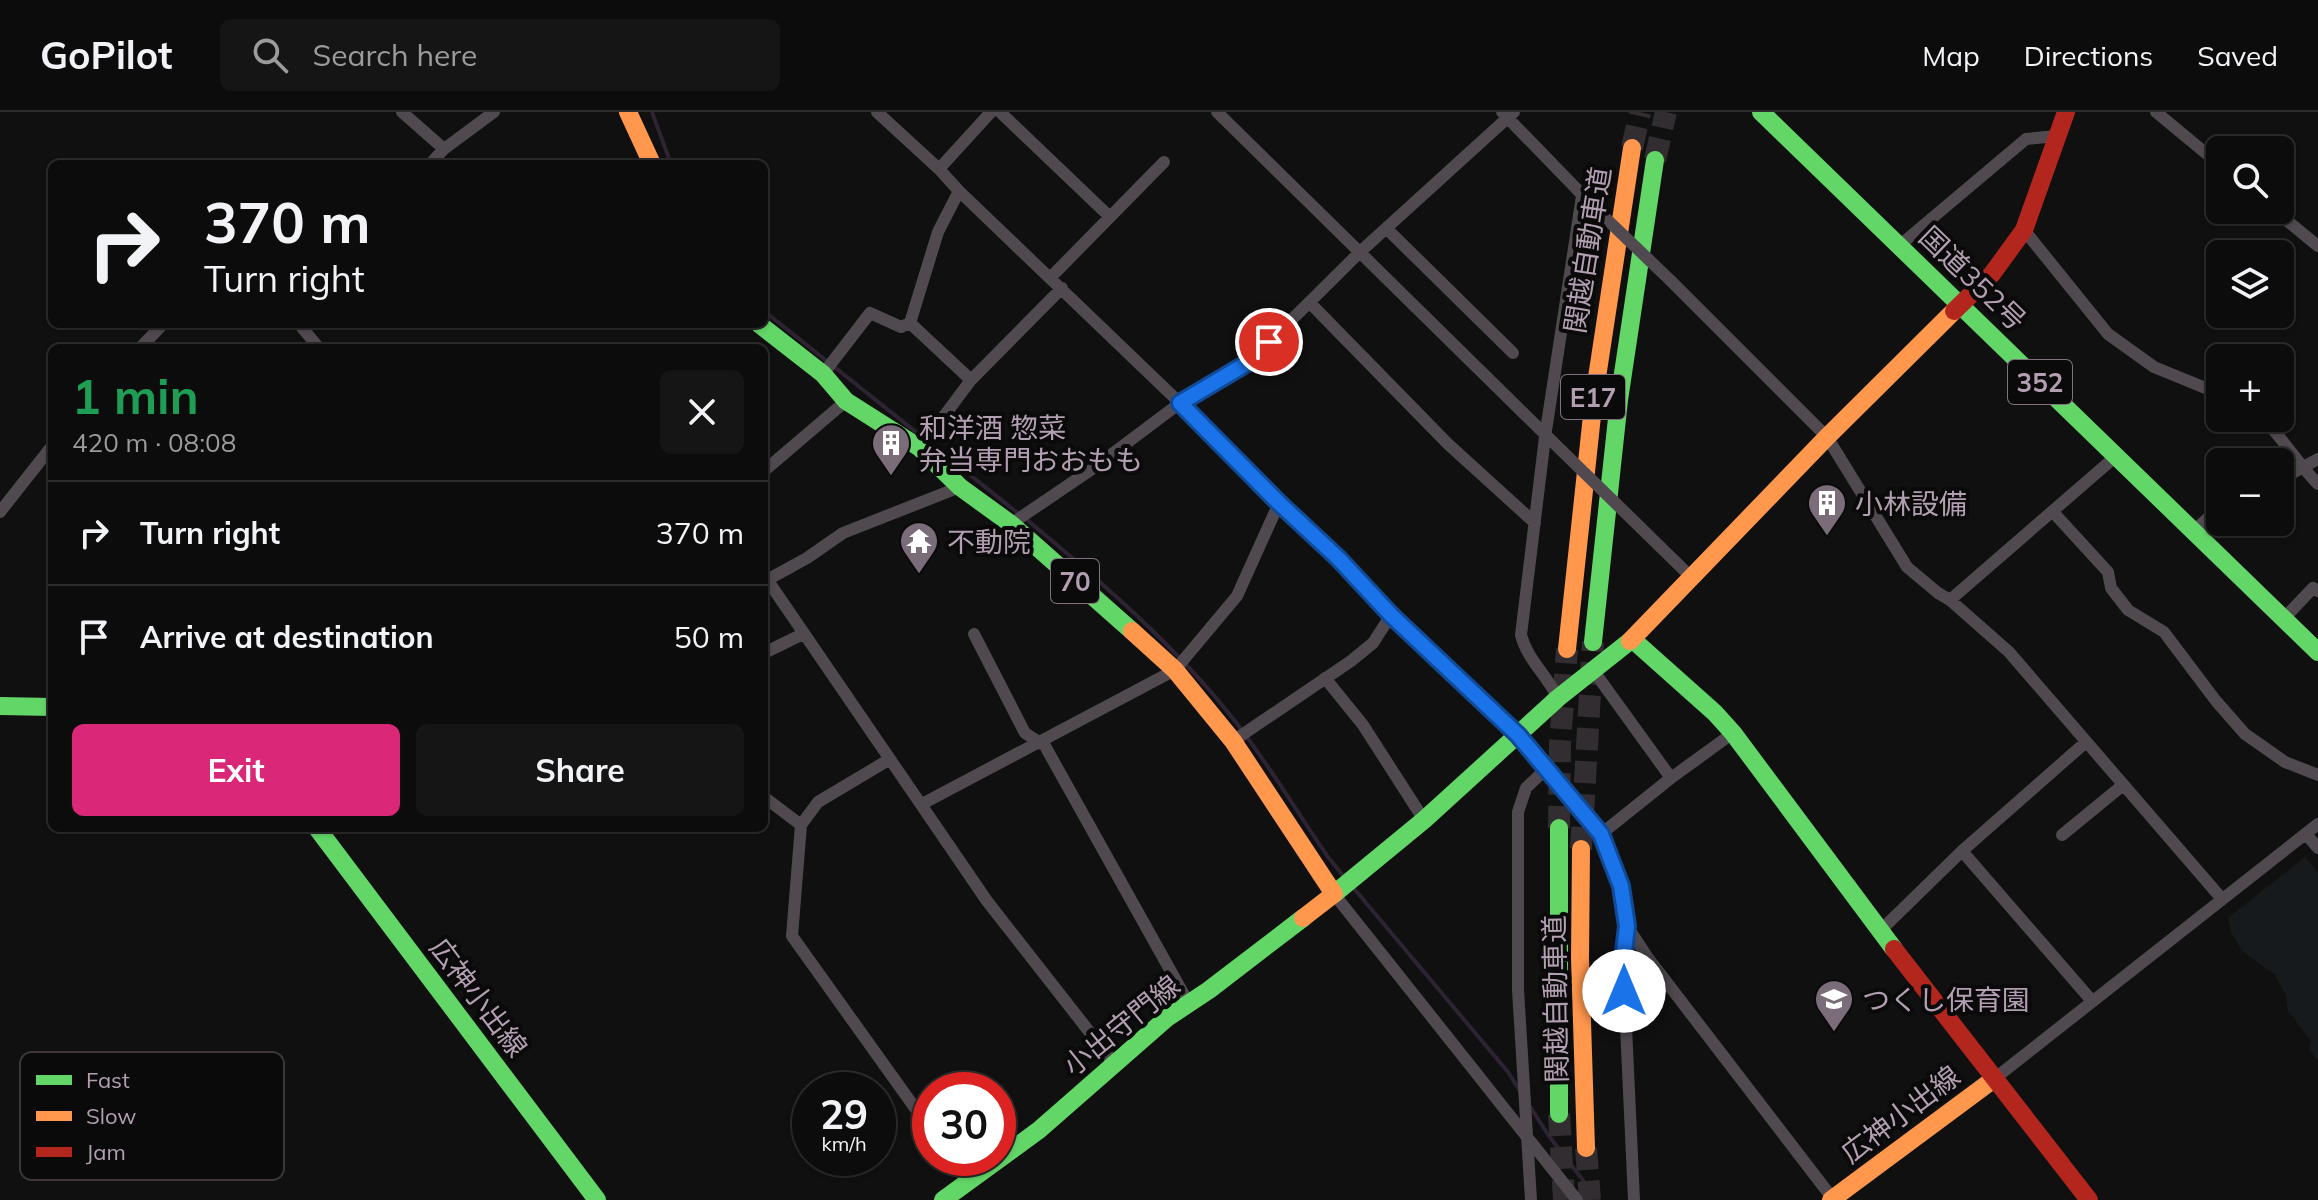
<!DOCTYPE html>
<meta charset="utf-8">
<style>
:root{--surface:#0c0c0c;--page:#151515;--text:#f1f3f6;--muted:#9a9b9d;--line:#2c2c2d;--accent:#db2777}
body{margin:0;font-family:Mulish,"Noto Sans JP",sans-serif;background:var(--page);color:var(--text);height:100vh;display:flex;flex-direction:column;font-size:30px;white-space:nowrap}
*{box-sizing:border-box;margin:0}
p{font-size:26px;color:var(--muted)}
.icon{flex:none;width:44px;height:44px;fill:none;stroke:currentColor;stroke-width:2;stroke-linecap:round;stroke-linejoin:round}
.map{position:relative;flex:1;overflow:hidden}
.side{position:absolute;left:48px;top:232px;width:720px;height:488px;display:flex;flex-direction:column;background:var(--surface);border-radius:12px;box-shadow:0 2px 6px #0004,0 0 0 2px var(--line)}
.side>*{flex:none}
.guide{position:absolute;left:48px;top:48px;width:720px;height:168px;border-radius:12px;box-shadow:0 2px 6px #0004,0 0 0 2px var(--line);background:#0c0c0c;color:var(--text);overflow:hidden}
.fabs{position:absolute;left:2206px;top:24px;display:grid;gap:16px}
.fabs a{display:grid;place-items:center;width:88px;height:88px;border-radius:12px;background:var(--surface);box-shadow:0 2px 6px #0004,0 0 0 2px var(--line);font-size:40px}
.speed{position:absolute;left:792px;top:960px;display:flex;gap:16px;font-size:40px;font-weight:700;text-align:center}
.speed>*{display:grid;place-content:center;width:104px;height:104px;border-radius:50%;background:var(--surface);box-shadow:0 2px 6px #0004,0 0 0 2px var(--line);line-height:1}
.speed small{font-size:20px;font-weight:400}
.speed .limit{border:12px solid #d22;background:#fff;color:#111}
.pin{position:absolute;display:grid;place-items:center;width:68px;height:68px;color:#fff;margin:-34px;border:4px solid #fff;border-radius:50%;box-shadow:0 2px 8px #0007}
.me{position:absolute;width:88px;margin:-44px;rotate:0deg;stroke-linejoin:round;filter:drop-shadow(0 0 6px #0008)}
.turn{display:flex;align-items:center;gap:28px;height:168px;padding:0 24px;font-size:36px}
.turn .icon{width:104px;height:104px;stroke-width:2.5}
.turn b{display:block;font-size:56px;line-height:68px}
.round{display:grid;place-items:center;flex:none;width:84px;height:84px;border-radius:12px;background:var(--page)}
.overview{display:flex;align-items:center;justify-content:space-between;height:136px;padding:0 24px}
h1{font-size:48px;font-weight:700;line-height:60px;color:#1e9e55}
.primary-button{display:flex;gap:16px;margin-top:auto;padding:16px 24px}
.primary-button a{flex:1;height:92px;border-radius:12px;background:var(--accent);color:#fff;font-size:32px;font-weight:700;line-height:92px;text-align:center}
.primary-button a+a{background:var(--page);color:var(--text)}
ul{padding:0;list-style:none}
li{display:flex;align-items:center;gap:24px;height:104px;padding:0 24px;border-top:2px solid var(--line)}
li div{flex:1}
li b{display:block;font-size:30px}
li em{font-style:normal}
header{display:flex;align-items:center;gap:48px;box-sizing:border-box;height:112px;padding:0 40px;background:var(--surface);border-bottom:2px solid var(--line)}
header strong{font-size:38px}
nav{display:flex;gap:44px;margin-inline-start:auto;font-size:28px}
.search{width:560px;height:72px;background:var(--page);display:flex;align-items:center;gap:20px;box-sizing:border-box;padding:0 28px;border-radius:12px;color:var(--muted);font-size:30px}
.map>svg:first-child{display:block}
</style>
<header>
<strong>GoPilot</strong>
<div class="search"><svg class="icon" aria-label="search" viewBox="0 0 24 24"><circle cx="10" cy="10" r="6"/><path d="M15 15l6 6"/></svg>Search here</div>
<nav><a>Map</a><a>Directions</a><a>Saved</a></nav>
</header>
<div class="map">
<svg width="2318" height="1088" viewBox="0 0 2318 1088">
<rect width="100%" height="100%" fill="#101010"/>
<!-- park -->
<path fill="#171a1d" d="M2305,745L2318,761V949L2309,938L2311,929L2288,899L2286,883L2274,862L2242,839L2231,820L2228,806Z"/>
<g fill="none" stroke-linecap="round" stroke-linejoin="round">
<!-- stream -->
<path stroke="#2e2332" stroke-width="4" d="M652,0L671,52
M764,199L1019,402
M1026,407C1096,465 1178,536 1234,608C1268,651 1297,700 1328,745L1345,766
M1351,773L1508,960L1520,979
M1529,993L1549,1024L1598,1088"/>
<!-- highway-tunnel -->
<path stroke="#312d30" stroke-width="22" stroke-dasharray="22 11" stroke-linecap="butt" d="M1632,36L1640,0
M1655,48L1666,0
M1559,716L1560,631L1567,537
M1581,737L1593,530
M1559,1002L1564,1088
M1586,1036L1590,1088"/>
<!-- street -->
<path stroke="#504a50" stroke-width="12" d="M402,0L444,37
M877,0L939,57L959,79L1180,291L1279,391L1338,446L1391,503L1518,623L1601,722L1621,774L1627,814L1648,846L1833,1087
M1000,0L1110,105
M1217,0L1562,339
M1502,0L1597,98
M2156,0L2220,53
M430,52L444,37L494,0
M939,57L991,0
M959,79L938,120L910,211L971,268
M2274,98L2318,134
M1387,117L1513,241
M2024,118L2108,222L2154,255L2220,282
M1899,134L2026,27L2056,24
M1050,166L1164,50
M1671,169L1827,325L1907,455L1938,481L1950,488L2009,540L2222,787
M1310,191L1448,332L1535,411
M299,212L319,236
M140,236L163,212
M823,262L870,201L901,215L910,211
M2262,306C2283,326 2297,351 2318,372
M920,336L971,268L1062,176
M764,359L846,289
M2280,368L2318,347
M0,400L52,334
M2053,400L2108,460L2111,476L2128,498L2164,520L2216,589L2245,622L2285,650L2318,663
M1011,412L1092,357L1180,291L1249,250L1360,140L1514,0
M1641,416L1691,465
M2193,420L2208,406L2220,400
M764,463L987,789L1113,950
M767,468L807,446L843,421L960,375
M1950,488L2115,345
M2290,500L2313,476L2318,479
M974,522L1025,621L1045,634L1188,890
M764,541L803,522
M1593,558L1671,666
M1325,566L1363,613L1424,708
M1558,586C1546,562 1527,547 1521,523L1545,325L1582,84
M1233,629L1351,549L1373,531L1391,503
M890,647L818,690L801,713L792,824L930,1017
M764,685L801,713
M922,692L1175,558L1237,484L1279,391
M1601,722L1671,666L1733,621
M2306,722L2318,736
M2062,723L2123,673
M1962,739L2092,889
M1334,782L1577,1088
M1627,814L1623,849L1634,1088
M1880,819L1962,739L2086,630
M1994,967L2318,712
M951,1046L967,1069
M1531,1088L1518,878V700L1526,676L1547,656"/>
<!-- fast -->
<path stroke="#63d668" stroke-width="18" d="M1761,0L2318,540
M759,212L823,262L846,289L920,336L960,375L1011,412L1132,519
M1632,527L1715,601L1733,621L1894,837
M1593,530L1619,288L1655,48
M0,594L52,595
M317,716L597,1088
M1559,716V1002
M1334,782L1424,708L1558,586L1630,529
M943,1088L1039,1018L1167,906L1209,878L1303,806"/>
<!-- slow -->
<path stroke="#ff974d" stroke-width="18" d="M628,0L652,52
M1132,519L1175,558L1233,629L1334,782L1303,806
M1630,529L1827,325L1954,199
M1567,537L1594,285L1632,36
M1581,737L1580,846L1586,1036
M1831,1088L1994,967"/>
<!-- jam -->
<path stroke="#b3261e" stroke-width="18" d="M1954,199L1992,162L2024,118L2066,0
M1894,837L2089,1088"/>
<!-- street-bridge -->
<path stroke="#504a50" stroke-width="12" d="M1597,98L1671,169
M1562,339L1641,416"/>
</g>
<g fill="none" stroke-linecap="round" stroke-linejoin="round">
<!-- route casing -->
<g stroke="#114b97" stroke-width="20">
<path id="route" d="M1269,230L1249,250L1180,291L1279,391L1338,446L1391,503L1518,623L1601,722L1621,774L1627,814L1623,849L1624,879"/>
</g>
<!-- route -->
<use href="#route" stroke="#1a73e8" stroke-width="14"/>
</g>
<!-- icons -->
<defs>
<g id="building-pin" transform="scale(2)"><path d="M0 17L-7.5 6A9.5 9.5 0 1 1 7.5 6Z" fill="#7a6d79" stroke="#0b0a0b"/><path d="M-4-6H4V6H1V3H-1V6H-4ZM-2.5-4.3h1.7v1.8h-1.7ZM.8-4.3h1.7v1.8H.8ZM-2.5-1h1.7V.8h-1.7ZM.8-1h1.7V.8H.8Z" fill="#fff"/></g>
<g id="temple-pin" transform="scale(2)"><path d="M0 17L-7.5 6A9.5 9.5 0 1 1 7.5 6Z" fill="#7a6d79" stroke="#0b0a0b"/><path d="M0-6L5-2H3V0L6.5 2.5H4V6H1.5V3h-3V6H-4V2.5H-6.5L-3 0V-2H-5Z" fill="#fff"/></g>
<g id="school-pin" transform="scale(2)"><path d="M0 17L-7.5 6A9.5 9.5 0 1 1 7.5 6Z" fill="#7a6d79" stroke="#0b0a0b"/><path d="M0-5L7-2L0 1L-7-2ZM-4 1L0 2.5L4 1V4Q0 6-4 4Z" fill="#fff"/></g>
</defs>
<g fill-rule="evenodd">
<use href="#building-pin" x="891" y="331"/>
<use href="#building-pin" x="1827" y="391"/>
<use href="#temple-pin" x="919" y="429"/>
<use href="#school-pin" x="1834" y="887"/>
</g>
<g text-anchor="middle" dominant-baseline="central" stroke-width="8" stroke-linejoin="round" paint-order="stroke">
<!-- shield labels -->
<g fill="#0b0a0b" stroke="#817280" stroke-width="2">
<rect x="2008" y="248" width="64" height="44" rx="6"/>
<rect x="1561" y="263" width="64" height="44" rx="6"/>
<rect x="1051" y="447" width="48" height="44" rx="6"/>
</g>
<g font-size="26" font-weight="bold" fill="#b39fb2">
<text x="2040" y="270">352</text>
<text x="1593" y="285">E17</text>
<text x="1075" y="469">70</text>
</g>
<!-- street labels -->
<g font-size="28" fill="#b39fb2" stroke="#0b0a0b">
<text transform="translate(1587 138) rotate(-81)">関越自動車道</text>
<text transform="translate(1973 166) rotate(44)">国道352号</text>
<text transform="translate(479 885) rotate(53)">広神小出線</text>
<text transform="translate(1555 887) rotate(-91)">関越自動車道</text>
<text transform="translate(1121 913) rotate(-39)">小出守門線</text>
<text transform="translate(1900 1002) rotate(-37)">広神小出線</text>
</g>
<!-- poi labels -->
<g font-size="28" fill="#b39fb2" stroke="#0b0a0b" text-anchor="start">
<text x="919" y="315">和洋酒 惣菜<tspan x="919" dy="32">弁当専門おおもも</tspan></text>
<text x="1855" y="391">小林設備</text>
<text x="947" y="429">不動院</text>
<text x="1862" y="887">つくし保育園</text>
</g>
</g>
<!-- legend -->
<rect x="20" y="940" width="264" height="128" rx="12" fill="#0b0a0b" stroke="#3d373d" stroke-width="2"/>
<rect x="36" y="963" width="36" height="10" fill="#63d668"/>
<rect x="36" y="999" width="36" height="10" fill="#ff974d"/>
<rect x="36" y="1035" width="36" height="10" fill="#b3261e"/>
<g font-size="22" fill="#b39fb2">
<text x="86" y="976">Fast</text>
<text x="86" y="1012">Slow</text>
<text x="86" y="1048">Jam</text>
</g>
</svg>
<div class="fabs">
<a><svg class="icon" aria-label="search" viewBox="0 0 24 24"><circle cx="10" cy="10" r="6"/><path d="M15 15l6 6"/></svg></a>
<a><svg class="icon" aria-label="layers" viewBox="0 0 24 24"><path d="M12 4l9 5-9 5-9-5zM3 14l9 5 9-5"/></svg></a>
<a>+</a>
<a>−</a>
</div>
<div class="speed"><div>29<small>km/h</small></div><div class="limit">30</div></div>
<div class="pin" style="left:1269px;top:230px;background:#d93025"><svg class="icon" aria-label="arrive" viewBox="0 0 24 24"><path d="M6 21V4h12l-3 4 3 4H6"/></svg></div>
<svg class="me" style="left:1624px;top:879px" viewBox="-20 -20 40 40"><circle r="19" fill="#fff"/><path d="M0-13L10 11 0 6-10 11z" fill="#1a73e8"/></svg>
<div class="guide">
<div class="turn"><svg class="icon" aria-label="right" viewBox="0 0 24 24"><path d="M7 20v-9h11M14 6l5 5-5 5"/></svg><div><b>370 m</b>Turn right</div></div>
</div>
<section class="side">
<div class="overview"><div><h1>1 min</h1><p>420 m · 08:08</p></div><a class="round"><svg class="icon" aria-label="close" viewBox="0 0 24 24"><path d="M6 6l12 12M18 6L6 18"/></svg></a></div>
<ul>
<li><svg class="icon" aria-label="right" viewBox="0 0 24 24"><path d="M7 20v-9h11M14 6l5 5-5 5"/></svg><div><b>Turn right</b></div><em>370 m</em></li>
<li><svg class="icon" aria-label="arrive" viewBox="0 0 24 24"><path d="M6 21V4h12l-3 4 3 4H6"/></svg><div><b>Arrive at destination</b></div><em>50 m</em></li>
</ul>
<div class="primary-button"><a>Exit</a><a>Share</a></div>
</section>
</div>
